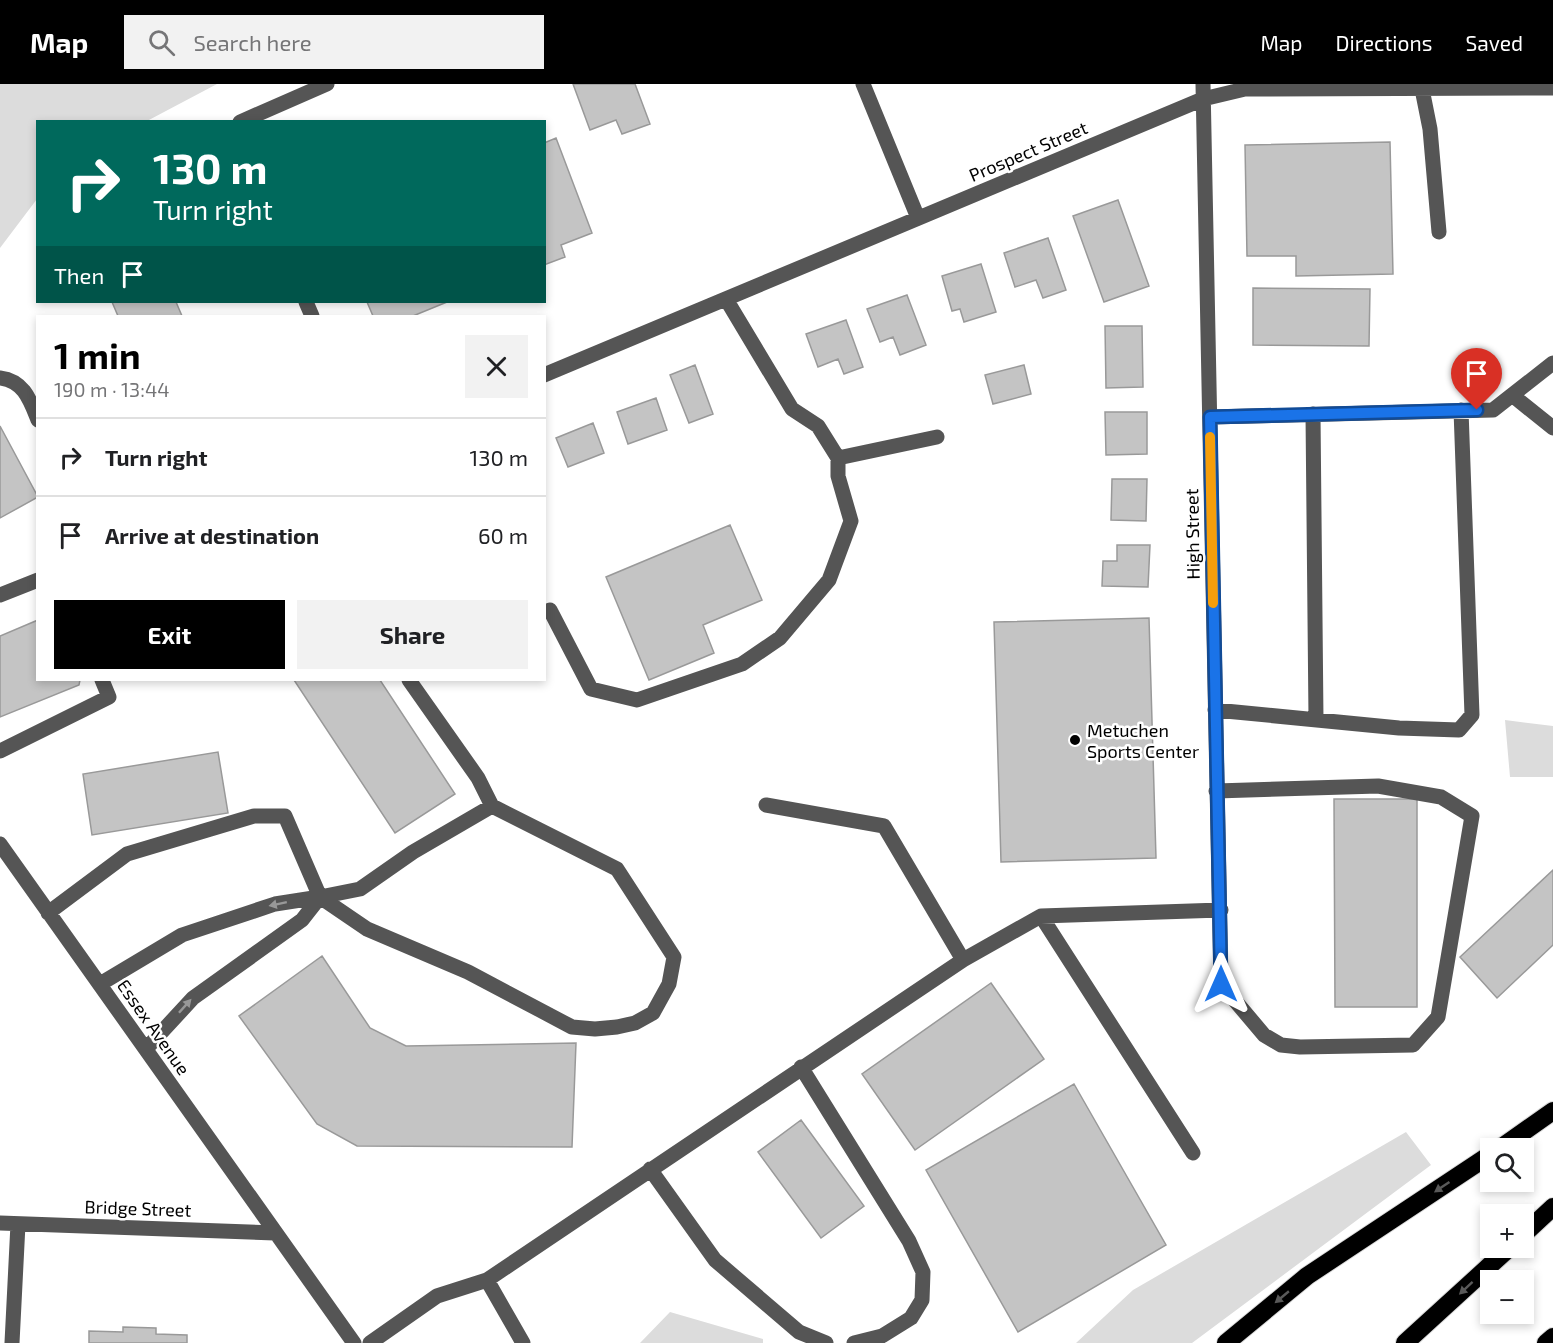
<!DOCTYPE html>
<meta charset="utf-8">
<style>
:root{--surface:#fff;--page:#f2f2f2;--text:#202124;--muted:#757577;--line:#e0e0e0;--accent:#000}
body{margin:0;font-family:"Exo 2",sans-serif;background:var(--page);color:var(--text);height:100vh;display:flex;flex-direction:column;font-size:22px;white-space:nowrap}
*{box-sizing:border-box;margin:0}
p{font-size:20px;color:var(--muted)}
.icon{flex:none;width:33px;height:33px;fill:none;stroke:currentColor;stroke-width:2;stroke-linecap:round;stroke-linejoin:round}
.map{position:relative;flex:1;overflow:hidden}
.panel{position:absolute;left:36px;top:231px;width:510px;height:366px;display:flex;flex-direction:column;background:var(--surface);border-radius:0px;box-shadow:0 3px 9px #0003}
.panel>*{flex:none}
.top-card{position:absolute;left:36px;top:36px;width:510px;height:183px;border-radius:0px;box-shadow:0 3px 9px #0003;background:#00695c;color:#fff;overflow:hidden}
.fabs{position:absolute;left:1480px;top:1054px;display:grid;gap:12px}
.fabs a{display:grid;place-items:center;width:54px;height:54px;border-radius:0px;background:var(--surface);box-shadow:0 3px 9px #0003;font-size:30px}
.pin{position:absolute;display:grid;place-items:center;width:51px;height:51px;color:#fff;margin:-62px -26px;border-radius:50% 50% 50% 0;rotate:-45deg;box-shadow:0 0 6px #0007}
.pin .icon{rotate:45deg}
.me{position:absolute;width:66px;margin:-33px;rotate:0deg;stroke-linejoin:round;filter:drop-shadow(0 0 4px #0008)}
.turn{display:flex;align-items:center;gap:21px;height:126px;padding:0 18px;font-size:27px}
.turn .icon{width:78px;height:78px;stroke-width:2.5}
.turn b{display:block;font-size:42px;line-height:51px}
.then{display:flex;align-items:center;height:57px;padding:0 18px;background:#0003;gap:12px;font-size:22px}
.round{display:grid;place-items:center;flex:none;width:63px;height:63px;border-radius:0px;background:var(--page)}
.head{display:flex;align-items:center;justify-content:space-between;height:102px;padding:0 18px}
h1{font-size:36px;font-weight:700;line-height:45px;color:var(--accent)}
.primary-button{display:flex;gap:12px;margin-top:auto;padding:12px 18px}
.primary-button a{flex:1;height:69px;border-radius:0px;background:var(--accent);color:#fff;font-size:24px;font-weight:700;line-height:69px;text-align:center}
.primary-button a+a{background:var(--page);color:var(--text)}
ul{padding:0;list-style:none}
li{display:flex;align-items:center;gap:18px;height:78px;padding:0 18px;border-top:2px solid var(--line)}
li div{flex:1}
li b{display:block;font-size:22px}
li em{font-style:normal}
header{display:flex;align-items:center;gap:36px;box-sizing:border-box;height:84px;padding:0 30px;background:var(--accent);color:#fff}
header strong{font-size:28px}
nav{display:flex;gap:33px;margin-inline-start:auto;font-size:21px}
.search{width:420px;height:54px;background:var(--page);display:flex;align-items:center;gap:15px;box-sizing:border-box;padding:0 21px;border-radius:0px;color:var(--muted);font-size:22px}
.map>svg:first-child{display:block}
</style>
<header>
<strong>Map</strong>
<div class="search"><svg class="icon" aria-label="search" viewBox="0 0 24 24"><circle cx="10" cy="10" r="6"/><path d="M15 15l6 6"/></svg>Search here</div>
<nav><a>Map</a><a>Directions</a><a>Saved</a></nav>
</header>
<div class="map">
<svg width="1553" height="1259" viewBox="0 0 1553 1259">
<rect width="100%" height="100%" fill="#fff"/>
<!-- green -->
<path fill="#dcdcdc" d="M0,0H217L147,37L38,38L37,115L0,164Z
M1505,636L1553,642V693H1510Z
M1406,1048L1431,1081L1192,1259H1076L1133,1206Z
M670,1228L763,1255V1259H640Z"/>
<!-- building -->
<path fill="#c4c4c4" stroke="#999" stroke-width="1.5" d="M573,0H635L650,40L622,50L616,36L590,46Z
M556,54L592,149L561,161L565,173L544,181V59Z
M1390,58L1393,190L1296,192V172H1247L1245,61Z
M1118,116L1149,202L1104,218L1073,132Z
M1048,154L1066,206L1043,214L1036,196L1015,203L1004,169Z
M981,180L996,228L964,238L960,225L952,227L942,192Z
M1253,204L1370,205L1369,262L1253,261Z
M907,211L926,261L900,271L893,253L880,258L867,225Z
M112,218H176L182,232H118Z
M367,218H447L413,232H373Z
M846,236L863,283L844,290L838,275L818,283L806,250Z
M1105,242H1142L1143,303L1106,304Z
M695,281L713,330L689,339L670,291Z
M1024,281L1031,310L993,320L985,291Z
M656,314L667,346L628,360L617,328Z
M1105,328H1147V370L1106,371Z
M593,339L604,369L568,383L556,354Z
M0,342L38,413L0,434Z
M1112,395H1147L1146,437L1111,436Z
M730,441L762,516L703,541L714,569L649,596L606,493Z
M1117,461H1150L1148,503L1102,502L1103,477H1117Z
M1149,534L1156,774L1001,778L994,538Z
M38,536V596H80L79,601L0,633V552Z
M294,596H380L455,710L395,749Z
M218,668L228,729L92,751L83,690Z
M1334,715H1417V923H1335Z
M1553,786V861L1497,914L1460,873Z
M322,872L370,944L406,962L576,959L572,1063L357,1062L317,1040L239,932Z
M991,899L1044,975L915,1066L862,990Z
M1074,1000L1166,1161L1018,1248L926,1086Z
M801,1036L864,1122L821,1154L758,1068Z
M123,1243L156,1244V1250L187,1251V1259H89V1247L123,1248Z"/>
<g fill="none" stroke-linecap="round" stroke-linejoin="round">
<!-- highway casing -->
<g stroke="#dbdbdb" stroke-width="20">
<path id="highway" d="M1499,1065L1553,1027
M1524,1150L1553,1123
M1226,1259L1307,1192L1491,1070
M1405,1259L1509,1164
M1546,1259L1553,1253"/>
</g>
<!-- minor -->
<path stroke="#555" stroke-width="15" d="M863,0L918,134
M1203,0L1221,900L1264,951L1281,961L1300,963L1413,961L1438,933L1472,732L1441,713L1378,702L1216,707
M1422,5L1430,45L1439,148
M240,38L327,0
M306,218L312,232
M544,291L1203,15L1245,5L1553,4
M0,294C24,297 30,316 38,336
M1512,311L1553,344
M1313,330L1316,635
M1210,333L1493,326L1553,279
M838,374L937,353
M0,511L38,496
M550,526L591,605L637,616L742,580L780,554L829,496L851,437L838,392V374L818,342L792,325L726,215
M409,596L478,694L492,722
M1215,626L1399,644L1459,646L1472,631L1461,326
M0,667L109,613L102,596
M766,721L884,742L963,876
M0,760L354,1259
M48,829L127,770L254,732H285L320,813L360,805L413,768L492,722L617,785L674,873L669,900L653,929L635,939L617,943L595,945L572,943L468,888L367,845L320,813
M1041,832L1193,1069
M100,900L182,851L275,820L320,813L302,836L193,914L146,965
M801,983L909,1157L923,1188L922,1216L911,1234L882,1252L854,1259
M650,1085L715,1176L799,1248L826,1259
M0,1139L275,1149
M12,1259L18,1140
M370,1259L437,1212L487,1196
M523,1259L487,1196L963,876L1041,832L1221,826"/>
<!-- highway -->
<use href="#highway" stroke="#000" stroke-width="18"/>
</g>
<!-- one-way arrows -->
<defs><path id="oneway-solid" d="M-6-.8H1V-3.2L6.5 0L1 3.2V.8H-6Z" transform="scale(1.5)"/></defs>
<g fill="#999">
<use href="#oneway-solid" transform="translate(278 820) rotate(168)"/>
<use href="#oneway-solid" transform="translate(185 922) rotate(-48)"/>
</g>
<g fill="#595959">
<use href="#oneway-solid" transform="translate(1442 1103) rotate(146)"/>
<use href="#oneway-solid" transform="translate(1466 1204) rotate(137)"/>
<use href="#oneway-solid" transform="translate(1282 1213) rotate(140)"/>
</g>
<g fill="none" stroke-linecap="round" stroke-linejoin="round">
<!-- route casing -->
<g stroke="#114b97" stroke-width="15">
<path id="route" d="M1221,900L1210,333L1477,326"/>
</g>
<!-- route -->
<use href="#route" stroke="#1a73e8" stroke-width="10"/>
<!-- slow -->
<path stroke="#f59e0b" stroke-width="10" d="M1210,353L1213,519"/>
</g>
<!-- markers -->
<circle fill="#000" stroke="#fff" stroke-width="2" cx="1075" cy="656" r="6"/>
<g text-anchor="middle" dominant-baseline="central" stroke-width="5" stroke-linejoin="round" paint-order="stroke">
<!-- street labels -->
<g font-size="18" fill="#000" stroke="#fff">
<text transform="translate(1028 67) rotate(-23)">Prospect Street</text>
<text transform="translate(1192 450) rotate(-91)">High Street</text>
<text transform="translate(154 943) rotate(55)">Essex Avenue</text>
<text transform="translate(138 1124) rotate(2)">Bridge Street</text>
</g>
<!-- poi labels -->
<g font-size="18" fill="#000" stroke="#fff" text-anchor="start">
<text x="1087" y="646">Metuchen<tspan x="1087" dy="21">Sports Center</tspan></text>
</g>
</g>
</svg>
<div class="fabs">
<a><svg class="icon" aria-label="search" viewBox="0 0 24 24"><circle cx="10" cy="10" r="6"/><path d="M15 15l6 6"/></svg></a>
<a>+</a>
<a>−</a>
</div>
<div class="pin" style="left:1477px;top:326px;background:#d93025"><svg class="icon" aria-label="arrive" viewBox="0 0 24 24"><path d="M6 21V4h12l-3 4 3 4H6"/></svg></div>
<svg class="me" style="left:1221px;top:900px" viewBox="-20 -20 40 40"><path d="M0-17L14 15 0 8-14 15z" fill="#1a73e8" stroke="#fff" stroke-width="4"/></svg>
<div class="top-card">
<div class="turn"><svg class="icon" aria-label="right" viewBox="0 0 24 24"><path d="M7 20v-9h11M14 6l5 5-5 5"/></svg><div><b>130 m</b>Turn right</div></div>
<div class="then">Then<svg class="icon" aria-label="arrive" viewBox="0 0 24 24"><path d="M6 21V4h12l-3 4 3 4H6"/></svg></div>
</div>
<section class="panel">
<div class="head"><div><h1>1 min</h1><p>190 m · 13:44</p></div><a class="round"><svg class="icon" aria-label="close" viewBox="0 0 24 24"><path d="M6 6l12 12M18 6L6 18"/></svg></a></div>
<ul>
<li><svg class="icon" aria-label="right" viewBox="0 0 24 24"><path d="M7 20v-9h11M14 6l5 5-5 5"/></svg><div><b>Turn right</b></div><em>130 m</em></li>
<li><svg class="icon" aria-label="arrive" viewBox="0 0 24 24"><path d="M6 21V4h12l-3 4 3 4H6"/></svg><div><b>Arrive at destination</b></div><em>60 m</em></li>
</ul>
<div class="primary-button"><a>Exit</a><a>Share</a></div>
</section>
</div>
